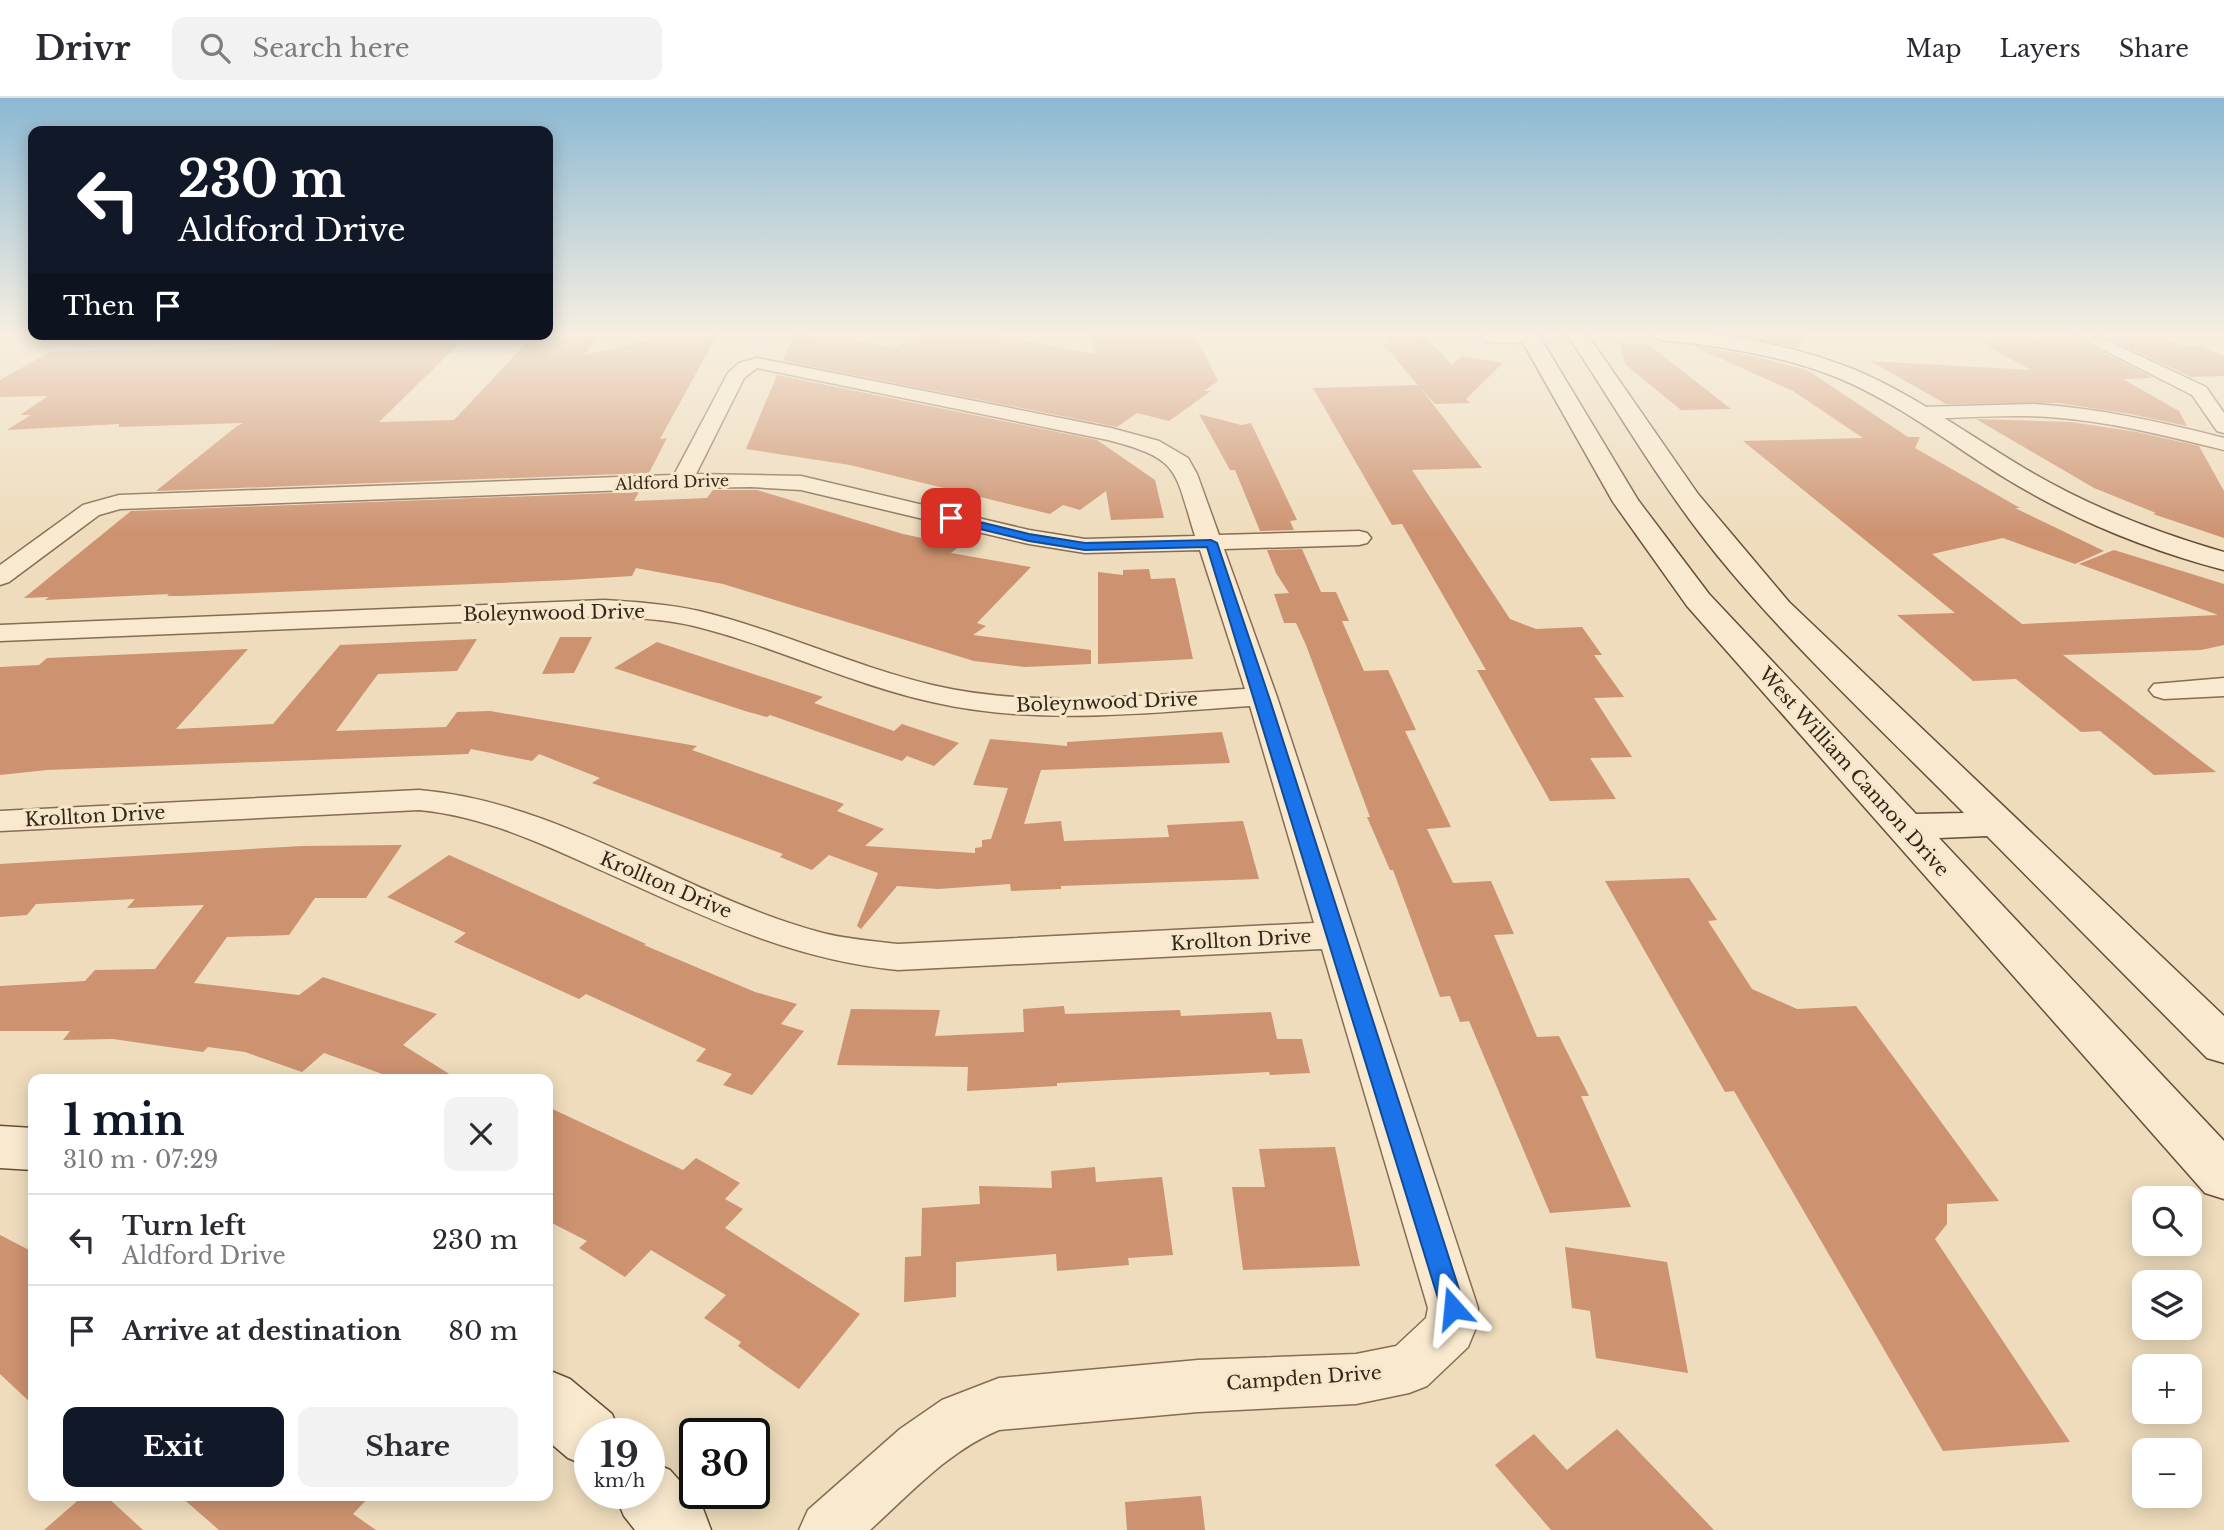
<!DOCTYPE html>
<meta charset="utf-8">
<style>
:root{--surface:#fff;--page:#f2f2f3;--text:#2b2b33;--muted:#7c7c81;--line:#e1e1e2;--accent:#111827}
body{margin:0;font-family:"Libre Baskerville",serif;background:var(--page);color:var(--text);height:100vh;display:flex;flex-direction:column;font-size:26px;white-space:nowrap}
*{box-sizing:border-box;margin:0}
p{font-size:23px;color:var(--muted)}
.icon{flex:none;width:38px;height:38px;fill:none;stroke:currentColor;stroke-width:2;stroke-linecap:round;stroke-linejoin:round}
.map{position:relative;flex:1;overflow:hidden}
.panel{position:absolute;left:28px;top:976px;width:525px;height:427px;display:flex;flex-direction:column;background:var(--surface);border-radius:14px;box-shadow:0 4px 18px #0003}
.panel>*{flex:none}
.top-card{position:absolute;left:28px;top:28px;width:525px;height:214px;border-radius:14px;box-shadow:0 4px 18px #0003;background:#111827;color:#fff;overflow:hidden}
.controls{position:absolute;left:2132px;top:1088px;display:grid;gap:14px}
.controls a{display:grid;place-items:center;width:70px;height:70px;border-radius:14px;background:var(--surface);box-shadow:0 4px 18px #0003;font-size:35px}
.speed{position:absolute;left:574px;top:1320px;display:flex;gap:14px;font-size:35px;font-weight:700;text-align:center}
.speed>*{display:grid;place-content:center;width:91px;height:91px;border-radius:50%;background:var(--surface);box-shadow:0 4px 18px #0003;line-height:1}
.speed small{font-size:18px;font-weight:400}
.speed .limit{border:4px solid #111;border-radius:10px;background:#fff;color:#111}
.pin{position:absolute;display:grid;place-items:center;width:60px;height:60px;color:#fff;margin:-30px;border-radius:14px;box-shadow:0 4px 10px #0006}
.me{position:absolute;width:77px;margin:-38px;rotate:342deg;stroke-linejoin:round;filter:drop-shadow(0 0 5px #0008)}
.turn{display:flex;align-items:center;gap:24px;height:147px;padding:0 35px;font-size:32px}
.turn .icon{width:91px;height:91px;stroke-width:2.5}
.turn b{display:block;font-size:49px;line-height:60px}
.then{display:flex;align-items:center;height:66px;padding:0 35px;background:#0003;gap:14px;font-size:26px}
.round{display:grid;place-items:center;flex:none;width:74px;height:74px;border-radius:14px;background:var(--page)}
.headline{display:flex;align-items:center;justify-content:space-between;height:119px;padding:0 35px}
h1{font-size:42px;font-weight:700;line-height:52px;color:var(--accent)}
.cta{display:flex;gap:14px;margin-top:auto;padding:14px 35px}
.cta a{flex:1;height:80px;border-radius:14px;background:var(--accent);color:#fff;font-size:28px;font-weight:700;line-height:80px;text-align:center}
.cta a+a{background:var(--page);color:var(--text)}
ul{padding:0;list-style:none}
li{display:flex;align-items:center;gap:21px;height:91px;padding:0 35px;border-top:2px solid var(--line)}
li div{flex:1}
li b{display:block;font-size:26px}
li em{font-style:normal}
header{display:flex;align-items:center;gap:42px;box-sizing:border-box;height:98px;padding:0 35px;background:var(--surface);border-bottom:2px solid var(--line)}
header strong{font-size:33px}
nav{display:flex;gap:38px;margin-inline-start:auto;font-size:24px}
.search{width:490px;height:63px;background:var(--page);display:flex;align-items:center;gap:18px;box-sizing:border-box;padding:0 24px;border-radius:14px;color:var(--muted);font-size:26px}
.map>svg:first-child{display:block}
</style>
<header>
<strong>Drivr</strong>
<div class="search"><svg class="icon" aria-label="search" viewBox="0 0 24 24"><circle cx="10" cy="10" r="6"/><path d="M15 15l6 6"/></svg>Search here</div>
<nav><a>Map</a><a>Layers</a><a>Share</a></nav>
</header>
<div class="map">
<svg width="2224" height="1432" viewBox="0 0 2224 1432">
<rect width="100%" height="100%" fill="#eedcbc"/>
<!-- building -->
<path fill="#cd9270" d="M290,236H469L379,324L454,322L532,239L598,238L584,257L664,239L671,243L717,237L660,341L667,340L649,375L156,393L237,328L243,325L119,329V326L7,332L31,317H20L48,298L0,299V282L50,254L271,249Z
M794,236L839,240L893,250L925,236H987L1095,256L1090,236H1195L1218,283L1204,293H1211L1169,323L1137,315L1117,329L783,263Z
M1729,236H1806L1798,250Z
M1425,238L1452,267L1462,258L1503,265L1466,301L1470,305L1435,306L1419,288L1482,370L1412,372L1510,521L1536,531L1582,529L1602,557H1594L1624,599L1594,600L1632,659L1590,660L1616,701L1550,703L1477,572H1486L1402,426L1392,427L1313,290L1418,287L1383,246H1390L1384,239Z
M2162,240L2184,249L2202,248L2224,258V278L2191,279L2110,241Z
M2077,241L2153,280L2123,281L2179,313L2187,328L2130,316L2058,305L1946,306L1870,263L2031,272L1986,248H1993L1983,243Z
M1619,245L1649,247L1731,311L1681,312L1626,267Z
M1693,248L1749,257L1807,272L1908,339H1920L1915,350L2020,410H2015L2104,453L2075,466L2003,440L1932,456L2022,526L2218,517L2079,466L2114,452L2224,486V547L2201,552L2063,557L2216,674L2154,677L2100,633L2081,634L2016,581L1973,583L1897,517L1955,515L1743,343L1863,340L1793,293Z
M777,277L1097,342L1155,382L1164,420L1111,422L1106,393L1080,412L1063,407L1050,416L850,367L746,351Z
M1199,316L1241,327L1251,325L1297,422L1290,423L1294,432L1260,433L1235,372H1230Z
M1976,321L2071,324L2137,334L2199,348L2224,393V440L2153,416L2156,415L2094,390Z
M713,392H757L903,436L960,448L951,455L1031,469L977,525L986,528L973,537L1091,552V566L1025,569L974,563L723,486L636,470L632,478L568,482L181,498H167L169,496L45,502L49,499L24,500L131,413L639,394L634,403L707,400Z
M1302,451L1321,494H1336L1349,523H1342L1364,573L1388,572L1416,632L1405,633L1451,729L1427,731L1453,785L1491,783L1514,836L1494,837L1537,939L1559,938L1589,998H1581L1631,1109L1550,1115L1469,923L1460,924L1450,898L1440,899L1393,772H1390L1367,719H1370L1306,547L1296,525H1284L1274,496L1289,495L1276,475L1267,452Z
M1149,471L1151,481L1175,480L1193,561L1098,566V474L1123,477V472Z
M560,539H592L574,575L542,576Z
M477,541L457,573L378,576L336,633L446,629L457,614L490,613L697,648L692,652L844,706L837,713L884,731L865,748L975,755V750L982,749V742L991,741L1008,690L973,687L990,641L1067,648V644L1222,634L1230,665L1041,672L1024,726L1061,723L1064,743L1169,739L1167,727L1243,723L1259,781L1061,788V791L1011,793L1010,786L938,791L897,788L861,831L857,828L878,775L829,757L812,772L780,759L783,756L592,685L600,680L539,656L532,663L471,651L468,656L47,672L0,677V569L39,567L47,560L248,551L176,631L273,626L340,547Z
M657,544L823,599L814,605L894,633L902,626L959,645L934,668L907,658L902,663L770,617L767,619L745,613L614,570Z
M402,747L366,800H315L289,837L227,839L194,885L299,897L323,879L437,916L403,947L459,982H399L324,955L302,974L245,954L208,949L203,954L113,941L63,942L70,933H0V888L85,883L95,872L155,871L204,807L127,810L135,801L36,806L27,817L0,819V766L302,748Z
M449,757L646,846L644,847L755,894L797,906L781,926L804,933L752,997L723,987L732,976L696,963L706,951L586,896L579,901L454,844L466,835L387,799Z
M1689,780L1717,822L1708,823L1752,891L1797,911L1856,908L1999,1103L1947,1106V1126L1935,1141L2070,1344L1943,1353L1734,993L1725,994L1605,783Z
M1064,908L1065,916L1180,912L1181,918L1271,914L1277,941H1302L1310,975L1270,977L1269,974L1057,985V988L967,993L968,969L837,967L851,911L940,912L935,938L1024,934L1023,911Z
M548,1009L683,1072L696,1060L740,1085L725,1101L743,1111L725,1130L860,1216L799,1291L738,1248L741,1244L704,1220L726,1197L651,1152L625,1179L579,1150L587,1143L548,1123Z
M1335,1049L1360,1168L1243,1172L1232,1089H1265L1259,1051Z
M1095,1069L1096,1084L1162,1079L1173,1157L1128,1160L1129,1167L1057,1173L1056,1156L956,1164V1199L904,1204L905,1159L921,1158L922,1110L980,1106L979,1088L1052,1090L1051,1073Z
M0,1137L33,1154V1307L0,1276Z
M1565,1149L1667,1164L1688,1275L1596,1260L1590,1213L1572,1210Z
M1617,1331L1714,1432H1551L1495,1367L1534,1336L1567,1372Z
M83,1398H106L143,1432H44Z
M180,1398H370L353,1416L376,1432H219Z
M1201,1398L1205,1432H1127L1125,1404Z"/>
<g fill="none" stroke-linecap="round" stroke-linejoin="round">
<!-- street casing -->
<g stroke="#866c55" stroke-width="3">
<path id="street" d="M1484,236H1536L1539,240L1530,245L1491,244L1485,243L1482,239Z
M2072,236H2094L2206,289L2224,315V335L2217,333L2192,297Z
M757,260L1111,330L1159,343L1188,360L1197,376L1219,437L1359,433L1367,435L1371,440L1367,445L1359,447L1224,451L1277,599L1478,1210L1475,1232L1468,1249L1427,1288L1409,1295L1356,1306L1198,1314L999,1332C948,1353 910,1396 870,1432H799L808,1412L900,1331L942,1302L999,1280L1198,1262L1356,1256L1396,1248L1426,1220L1428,1210L1322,851L898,872C785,861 698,815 596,770C539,744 482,718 419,712L0,733V713L419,692C562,704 683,797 819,834C845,841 872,843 898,846L1314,825L1250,608C1145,615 1036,628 932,604C850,586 775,548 694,528C665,521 634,520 604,518L0,543V527L604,502C636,504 668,506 699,513C778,532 853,568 932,587C1034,611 1142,597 1245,591L1200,452L1085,455L1029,446L801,392L751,389L682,390L120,411L99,417L9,484L0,487V467L83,407L119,397L674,377L728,275L739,265ZM757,270L1108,342C1181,361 1174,371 1195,438L1085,441L1029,432L801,378L696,376L744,280Z
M2034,306C2098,310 2162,324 2224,340V352C2167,338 2109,323 2049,319C2006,316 1963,320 1920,321L1910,315L1920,309Z
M2224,580V598L2164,601L2154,598L2149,592L2154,586Z"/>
</g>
<!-- secondary casing -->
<g stroke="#674d39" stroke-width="3">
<path id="secondary" d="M1518,236H1538L1638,402L1709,496L1916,716L1964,715C1881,631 1792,549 1717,457C1661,388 1616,310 1567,236H1587L1698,396L1789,504L2224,918V965L2207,960L1987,738L1939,740L2224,1043V1101L2205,1095L1687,508L1613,404Z
M1650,236C1671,236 1693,234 1714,237C1761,242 1810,254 1853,271C1915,297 1967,336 2024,370C2086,407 2154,434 2224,454V472C2147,452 2072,421 2005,380C1949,345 1897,304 1836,279C1780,257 1720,248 1660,242Z
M0,1028L33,1030V1072L0,1070Z
M548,1272L570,1281L612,1316L620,1335H590V1369L568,1360L548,1343Z
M649,1363L670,1372L702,1408L711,1432H635L624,1418L614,1395H649Z"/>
</g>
<!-- street -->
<use href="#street" fill="#f9eacf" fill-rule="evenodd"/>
<!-- secondary -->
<use href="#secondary" fill="#f9eacf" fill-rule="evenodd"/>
</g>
<!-- sky -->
<linearGradient id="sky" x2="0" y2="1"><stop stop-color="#8bb8d3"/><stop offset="0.54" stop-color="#f7efe1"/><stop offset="1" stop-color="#f7efe1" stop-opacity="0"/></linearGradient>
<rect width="2224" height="437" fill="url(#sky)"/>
<!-- route -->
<path fill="#1a73e8" stroke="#114b97" stroke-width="2" d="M951,417L1029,436L1085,445L1211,442L1217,445L1269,599L1465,1210L1462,1218L1453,1221L1445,1218L1441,1210L1207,449L1085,452L1029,443L947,423V418Z"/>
<g text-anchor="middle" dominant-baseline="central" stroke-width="6" stroke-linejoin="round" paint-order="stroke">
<!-- far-street labels -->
<g font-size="16" fill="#34261b" stroke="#f6e7cb">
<text transform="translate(672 384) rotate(-2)">Aldford Drive</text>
</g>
<!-- street labels -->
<g font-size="19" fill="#34261b" stroke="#f6e7cb">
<text transform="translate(554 515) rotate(-1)">Boleynwood Drive</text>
<text transform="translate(1107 604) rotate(-2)">Boleynwood Drive</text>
<text transform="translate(1854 674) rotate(48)">West William Cannon Drive</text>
<text transform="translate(95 718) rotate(-3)">Krollton Drive</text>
<text transform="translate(666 787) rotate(23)">Krollton Drive</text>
<text transform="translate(1241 842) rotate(-3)">Krollton Drive</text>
<text transform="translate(1304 1280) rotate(-4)">Campden Drive</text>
</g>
</g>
</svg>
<div class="controls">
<a><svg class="icon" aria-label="search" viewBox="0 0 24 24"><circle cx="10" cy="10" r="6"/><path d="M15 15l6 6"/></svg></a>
<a><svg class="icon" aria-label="layers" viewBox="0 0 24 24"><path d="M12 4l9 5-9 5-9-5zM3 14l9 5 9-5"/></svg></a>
<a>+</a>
<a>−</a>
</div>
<div class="speed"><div>19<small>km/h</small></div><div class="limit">30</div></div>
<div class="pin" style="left:951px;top:420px;background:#d93025"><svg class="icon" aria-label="arrive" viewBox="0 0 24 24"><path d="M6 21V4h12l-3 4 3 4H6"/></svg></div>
<svg class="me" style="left:1453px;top:1210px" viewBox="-20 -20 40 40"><path d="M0-17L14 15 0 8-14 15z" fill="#1a73e8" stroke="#fff" stroke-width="4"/></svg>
<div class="top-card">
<div class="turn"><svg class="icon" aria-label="left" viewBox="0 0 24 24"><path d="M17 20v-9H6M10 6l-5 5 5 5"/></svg><div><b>230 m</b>Aldford Drive</div></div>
<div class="then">Then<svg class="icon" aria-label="arrive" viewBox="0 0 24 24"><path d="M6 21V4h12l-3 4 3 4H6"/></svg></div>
</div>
<section class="panel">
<div class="headline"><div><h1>1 min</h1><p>310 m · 07:29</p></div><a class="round"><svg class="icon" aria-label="close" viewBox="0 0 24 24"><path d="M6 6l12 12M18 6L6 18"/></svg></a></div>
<ul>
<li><svg class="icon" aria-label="left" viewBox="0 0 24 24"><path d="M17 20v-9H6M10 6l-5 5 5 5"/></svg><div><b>Turn left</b><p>Aldford Drive</p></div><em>230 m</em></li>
<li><svg class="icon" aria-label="arrive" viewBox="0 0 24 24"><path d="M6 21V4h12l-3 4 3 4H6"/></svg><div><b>Arrive at destination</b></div><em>80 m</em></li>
</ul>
<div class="cta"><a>Exit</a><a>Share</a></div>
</section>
</div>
